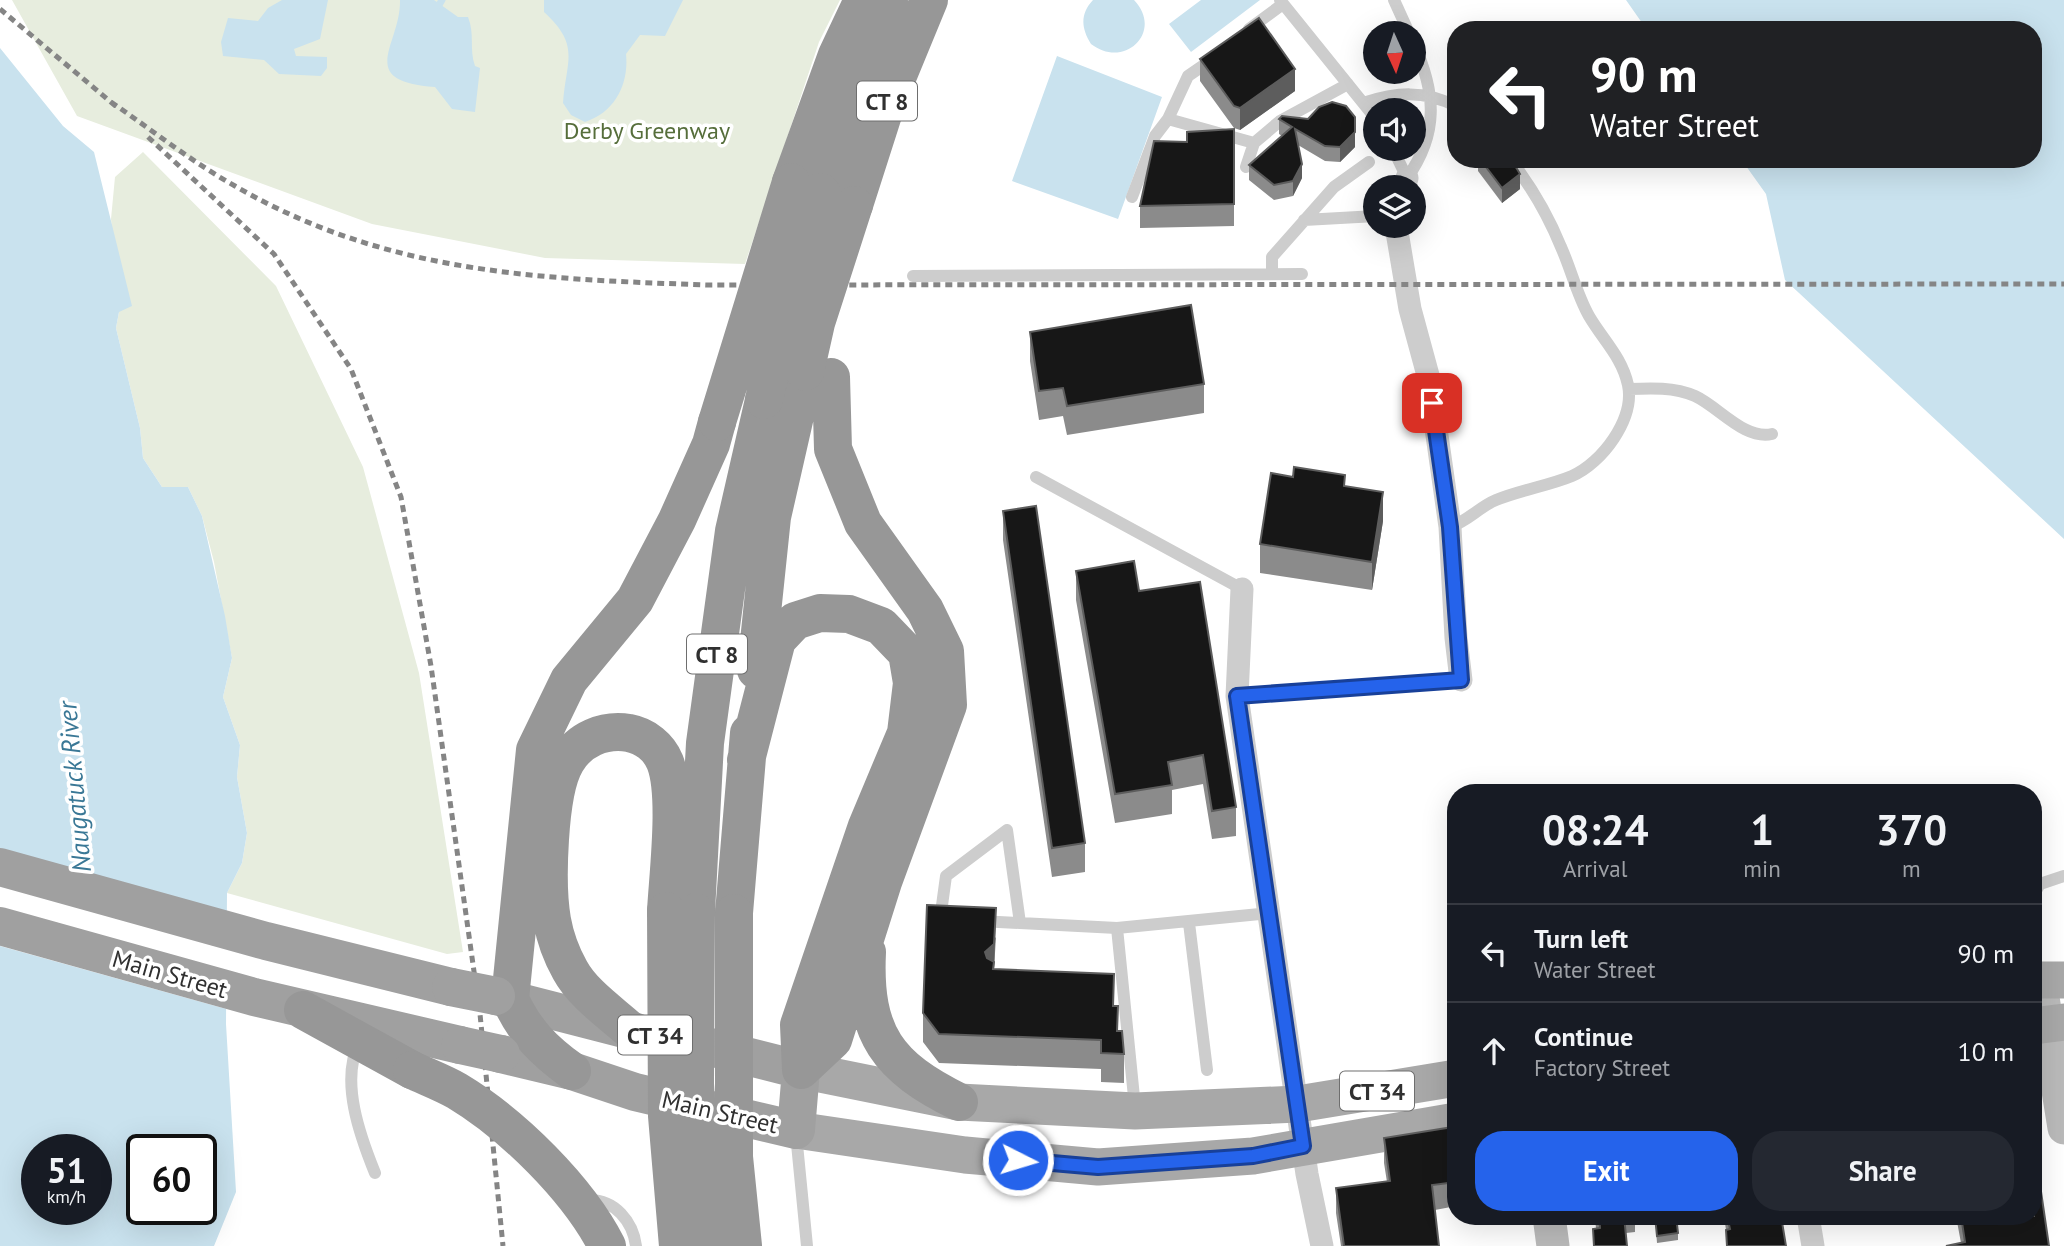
<!DOCTYPE html>
<style>
:root{--surface:#171b24;--page:#242831;--text:#f1f3f6;--muted:#9ea1a6;--line:#363941;--accent:#2563eb}
body{margin:0;font-family:"PT Sans",sans-serif;background:var(--page);color:var(--text);height:100vh;display:flex;flex-direction:column;font-size:26px;white-space:nowrap}
*{box-sizing:border-box;margin:0}
p{font-size:23px;color:var(--muted)}
.icon{flex:none;width:38px;height:38px;fill:none;stroke:currentColor;stroke-width:2;stroke-linecap:round;stroke-linejoin:round}
.map{position:relative;flex:1;overflow:hidden}
.sheet{position:absolute;left:1447px;top:784px;width:595px;height:441px;display:flex;flex-direction:column;background:var(--surface);border-radius:28px;box-shadow:0 7px 28px #0002}
.sheet>*{flex:none}
.top-card{position:absolute;left:1447px;top:21px;width:595px;height:147px;border-radius:28px;box-shadow:0 7px 28px #0002;background:#202124;color:#fff;overflow:hidden}
.needle{width:46px;rotate:177deg}
.controls{position:absolute;left:1363px;top:21px;display:grid;gap:14px}
.controls a{display:grid;place-items:center;width:63px;height:63px;border-radius:50%;background:var(--surface);box-shadow:0 7px 28px #0002;font-size:35px}
.speed{position:absolute;left:21px;top:1134px;display:flex;gap:14px;font-size:35px;font-weight:700;text-align:center}
.speed>*{display:grid;place-content:center;width:91px;height:91px;border-radius:50%;background:var(--surface);box-shadow:0 7px 28px #0002;line-height:1}
.speed small{font-size:18px;font-weight:400}
.speed .limit{border:4px solid #111;border-radius:10px;background:#fff;color:#111}
.pin{position:absolute;display:grid;place-items:center;width:60px;height:60px;color:#fff;margin:-30px;border-radius:14px;box-shadow:0 4px 10px #0006}
.me{position:absolute;width:77px;margin:-38px;rotate:95deg;stroke-linejoin:round;filter:drop-shadow(0 0 5px #0008)}
.turn{display:flex;align-items:center;gap:24px;height:147px;padding:0 28px;font-size:32px}
.turn .icon{width:91px;height:91px;stroke-width:2.5}
.turn b{display:block;font-size:49px;line-height:60px}
.eta{display:flex;justify-content:space-evenly;align-items:center;height:119px;text-align:center}
.eta b{font-size:42px;font-weight:700;line-height:49px}
.action{display:flex;gap:14px;margin-top:auto;padding:14px 28px}
.action a{flex:1;height:80px;border-radius:28px;background:var(--accent);color:#fff;font-size:28px;font-weight:700;line-height:80px;text-align:center}
.action a+a{background:var(--page);color:var(--text)}
ul{padding:0;list-style:none}
li{display:flex;align-items:center;gap:21px;height:98px;padding:0 28px;border-top:2px solid var(--line)}
li div{flex:1}
li b{display:block;font-size:26px}
li em{font-style:normal}
.map>svg:first-child{display:block}
</style>
<div class="map">
<svg width="2064" height="1246" viewBox="0 0 2064 1246">
<rect width="100%" height="100%" fill="#fff"/>
<!-- green -->
<path fill="#e7edde" d="M12,0H840L819,42L745,264L545,258L372,224L77,116Z
M143,152L276,286L363,467L419,673L463,952L447,954L227,893L242,863L247,833L237,777L240,745L223,697L232,658L214,562L202,516L188,487H162L143,458L140,428L116,328L119,312L111,219L115,177Z"/>
<!-- water -->
<path fill="#c9e2ee" fill-rule="evenodd" d="M282,0H328L320,39L294,49L296,56L327,57V68L321,76L279,74L264,60L223,56L221,42L228,18L258,21L268,8Z
M400,0H434L458,17H468C475,34 469,49 475,66L480,68L475,112L452,109L435,87C354,81 401,45 400,0Z
M544,0H683L665,36L640,35L626,54C629,83 616,112 585,122L571,115L563,103C566,60 581,46 544,12Z
M1093,0H1134C1164,31 1125,70 1091,44C1081,28 1080,14 1093,0Z
M1201,0H1260L1191,52L1169,24Z
M1626,0H2064V539L1785,280L1766,194L1741,159H2034V30H1647Z
M0,48L63,126L94,152L132,306L119,312L116,328L140,428L143,458L162,487H188L202,516L225,616L232,658L223,697L240,745L237,777L247,833L242,863L227,893L226,1024L236,1192L214,1246H0ZM37,1150H96V1209H37ZM142,1150H201V1209H142Z
M1057,56L1162,97L1118,219L1012,181Z"/>
<!-- pier -->
<path fill="#fff" d="M0,850L231,914L230,1010L0,946Z"/>
<g fill="none" stroke-linecap="round" stroke-linejoin="round">
<!-- stream -->
<path stroke="#c9e2ee" stroke-width="7" d="M439,5L442,0"/>
<!-- service -->
<path stroke="#cdcdcd" stroke-width="12" d="M1280,0L1376,119
M1394,0L1409,33
M1249,29L1283,4
M1363,103C1397,92 1423,90 1456,106
M1168,119L1254,143
M1393,149L1407,178C1439,133 1436,93 1414,44
M1246,167L1254,143L1280,121L1348,84
M1132,197L1155,136L1168,119L1188,76L1204,65
M1304,220L1376,216
M1272,274V257L1334,187L1369,162
M913,276L1302,274
M1629,389C1651,388 1674,387 1695,396C1719,407 1744,440 1772,434
M1036,477L1242,589
M1450,527C1468,521 1479,507 1496,500C1520,490 1548,486 1572,476C1602,463 1635,419 1628,385C1622,357 1603,340 1589,316C1577,295 1571,269 1561,247C1548,215 1531,186 1510,159
M1237,696L1461,680
M2034,894L2040,884L2064,876
M940,920L946,876L1007,830L1020,923L1117,928L1135,1107
M979,921L1020,923
M1189,923L1207,1070
M1117,928L1270,913
M2034,954L2039,977
M359,1043C340,1081 360,1136 375,1173
M796,1134L807,1246
M588,1200C615,1199 633,1222 636,1246
M1870,1216L1871,1218"/>
<!-- minor -->
<path stroke="#cdcdcd" stroke-width="23" d="M1404,187L1407,178
M1396,226L1410,309L1429,379L1450,527L1456,638L1461,680
M1242,589L1237,696L1307,1174L1322,1246
M1808,1216L1813,1246"/>
<!-- secondary -->
<path stroke="#bababa" stroke-width="33" d="M2040,979L2064,1128
M1549,1216L1553,1246"/>
<!-- primary -->
<path stroke="#a8a8a8" stroke-width="37" d="M2034,980H2064
M2034,1026L2064,1022
M801,1070L959,1102L1135,1111L1298,1104L1456,1078
M796,1130L965,1155L1098,1167L1253,1156L1456,1121"/>
<!-- trunk -->
<path stroke="#a0a0a0" stroke-width="38" d="M0,867L266,941L451,987
M0,926L254,997L460,1045
M496,996L636,1032
M501,1054L572,1071L635,1092L796,1130L801,1070L702,1045"/>
<!-- motorway -->
<path stroke="#979797" stroke-width="38" d="M791,182L837,55L863,0
M821,192L837,140L889,0
M854,205L887,102L929,0
M756,670L772,517L805,372
M746,760L777,640L795,621L820,613L849,614L881,626L907,653L912,683L906,733L867,826L799,1025L801,1070
M696,912L705,743L734,531L764,400
M734,913L749,733
M867,952C863,1035 888,1067 959,1102
M303,1010L412,1070
M630,1030C610,1012 583,994 570,970C561,954 555,937 552,920C546,885 548,792 566,762C579,739 604,729 629,733C645,736 659,747 665,762C678,795 668,874 666,911
M801,1070L833,1040L883,882L948,705L945,651L925,610L863,523L833,449L831,377
M572,1071C543,1050 525,1032 510,999L535,750L569,680L635,600L677,520L711,444L717,422"/>
<!-- rail -->
<path stroke="#858585" stroke-width="5" stroke-dasharray="7 5" stroke-linecap="butt" d="M0,9L118,108
M111,102C152,130 192,162 235,186C387,274 538,279 708,285L2064,284
M148,137L274,254L351,369L401,497L431,666L480,1014L503,1246"/>
<!-- trunk-bridge -->
<path stroke="#a0a0a0" stroke-width="38" d="M451,987L496,996
M460,1045L501,1054"/>
<!-- motorway-bridge -->
<path stroke="#979797" stroke-width="38" d="M805,372L816,323L854,205
M764,400L777,341L821,192
M717,422L791,182
M666,911L667,1116L678,1246
M696,912L695,1084L705,1246
M734,913V1157L743,1246
M412,1070C427,1077 443,1083 457,1091C512,1124 578,1189 607,1246"/>
</g>
<!-- wall -->
<path fill="#8b8b8b" d="M1200,59L1295,91L1240,130L1234,128L1200,81Z
M1355,117V147L1340,162L1325,161L1298,145L1302,178L1293,196L1274,200L1249,180V165L1282,136L1279,134V119Z
M1187,142L1234,204V226L1140,228V206Z
M1478,159H1511L1520,189L1502,203L1478,171Z
M1030,332L1204,384V413L1067,435L1063,416L1039,420L1030,361Z
M1345,486L1383,521L1372,590L1260,573V544Z
M1003,511L1085,843V872L1052,877L1003,540Z
M1076,571L1139,591L1236,807V836L1212,839L1203,784L1172,790V814L1115,823L1076,600Z
M996,937L994,969L1114,1006L1118,1031L1124,1054V1083L1101,1082V1069L939,1063L923,1042V1013Z
M1384,1138L1456,1147V1206L1435,1210L1439,1246H1341L1336,1213V1188L1387,1182L1384,1163Z
M1568,1216H1635V1232L1626,1233L1627,1246H1593V1229L1596,1228L1595,1219L1569,1223Z
M1655,1216L1678,1233V1240L1657,1243Z
M1724,1216H1781L1786,1246H1726V1230Z
M1956,1216H2034L2049,1246L1961,1243Z"/>
<!-- shaded-wall -->
<path fill="#5d5d5d" d="M1295,69V91L1240,130V108Z
M1355,132V147L1340,162V147Z
M1302,164V178L1293,196V181Z
M1520,174V189L1502,203V188Z
M1383,492V521L1372,590V562Z
M996,908L994,973L985,981V952Z"/>
<!-- building -->
<path fill="#171717" stroke="#5d5d5d" stroke-width="2" d="M1259,18L1295,69L1240,108L1234,106L1200,59Z
M1332,102L1346,106L1355,117V132L1340,147L1325,146L1295,129L1302,164L1293,181L1274,185L1249,165L1292,127L1279,119L1282,116L1308,119L1319,107Z
M1234,129V204L1140,206L1154,141L1187,142V132Z
M1480,159H1511L1520,174L1502,188Z
M1191,305L1204,384L1067,406L1063,388L1039,391L1030,332Z
M1294,467L1345,475L1344,486L1383,492L1372,562L1260,544L1271,473L1293,477Z
M1036,506L1085,843L1052,848L1003,511Z
M1134,561L1139,591L1200,582L1236,807L1212,811L1203,755L1168,762L1172,785L1115,794L1076,571Z
M927,905L996,908L994,944L985,952L987,958L994,962L993,969L1114,974L1113,1006H1118L1117,1031H1122L1124,1054L1101,1053V1040L939,1034L923,1013Z
M1453,1127L1456,1147V1182L1432,1185L1439,1246H1344L1336,1188L1390,1181L1384,1138Z
M2034,1144L2049,1246H1946L1965,1242L1961,1216H2034Z
M1599,1216H1624L1627,1246H1594L1593,1229L1600,1228Z
M1655,1216H1676L1678,1233L1657,1236Z
M1727,1216H1781L1786,1246H1727L1726,1230L1730,1229Z"/>
<g fill="none" stroke-linecap="round" stroke-linejoin="round">
<!-- route casing -->
<g stroke="#184099" stroke-width="18">
<path id="route" d="M1018,1160L1098,1167L1253,1156L1303,1146L1237,696L1461,680L1450,527L1432,403"/>
</g>
<!-- route -->
<use href="#route" stroke="#2563eb" stroke-width="12"/>
</g>
<g text-anchor="middle" dominant-baseline="central" stroke-width="7" stroke-linejoin="round" paint-order="stroke">
<!-- shield labels -->
<g fill="#fff" stroke="#6e6e6e" stroke-width="2">
<rect x="857" y="81.5" width="60" height="39" rx="5"/>
<rect x="687" y="634.5" width="60" height="39" rx="5"/>
<rect x="618" y="1015.5" width="74" height="39" rx="5"/>
<rect x="1340" y="1071.5" width="74" height="39" rx="5"/>
</g>
<g font-size="23" font-weight="bold" fill="#303030">
<text x="887" y="101">CT 8</text>
<text x="717" y="654">CT 8</text>
<text x="655" y="1035">CT 34</text>
<text x="1377" y="1091">CT 34</text>
</g>
<!-- park labels -->
<g font-size="24" fill="#566e3b" stroke="#fff">
<text x="647" y="130">Derby Greenway</text>
</g>
<!-- street labels -->
<g font-size="24" fill="#303030" stroke="#fff">
<text transform="translate(170 974) rotate(16)">Main Street</text>
<text transform="translate(720 1112) rotate(13)">Main Street</text>
</g>
<!-- water labels -->
<g font-size="26" font-style="italic" fill="#3a7896" stroke="#fff">
<text transform="translate(74 787) rotate(-95)">Naugatuck River</text>
</g>
</g>
</svg>
<div class="controls">
<a><svg class="needle" viewBox="-14 -14 28 28"><path d="M0-13l5 13h-10z" fill="#e53935"/><path d="M0 13l5-13h-10z" fill="#9ea1a6"/></svg></a>
<a><svg class="icon" aria-label="sound" viewBox="0 0 24 24"><path d="M4 9h4l5-4v14l-5-4H4zM17 9q2 3 0 6"/></svg></a>
<a><svg class="icon" aria-label="layers" viewBox="0 0 24 24"><path d="M12 4l9 5-9 5-9-5zM3 14l9 5 9-5"/></svg></a>
</div>
<div class="speed"><div>51<small>km/h</small></div><div class="limit">60</div></div>
<div class="pin" style="left:1432px;top:403px;background:#d93025"><svg class="icon" aria-label="arrive" viewBox="0 0 24 24"><path d="M6 21V4h12l-3 4 3 4H6"/></svg></div>
<svg class="me" style="left:1018px;top:1160px" viewBox="-20 -20 40 40"><circle r="17" fill="#2563eb" stroke="#fff" stroke-width="3"/><path d="M0-11L8 9 0 5-8 9z" fill="#fff"/></svg>
<div class="top-card">
<div class="turn"><svg class="icon" aria-label="left" viewBox="0 0 24 24"><path d="M17 20v-9H6M10 6l-5 5 5 5"/></svg><div><b>90 m</b>Water Street</div></div>
</div>
<section class="sheet">
<div class="eta">
<div><b>08:24</b><p>Arrival</p></div>
<div><b>1</b><p>min</p></div>
<div><b>370</b><p>m</p></div>
</div>
<ul>
<li><svg class="icon" aria-label="left" viewBox="0 0 24 24"><path d="M17 20v-9H6M10 6l-5 5 5 5"/></svg><div><b>Turn left</b><p>Water Street</p></div><em>90 m</em></li>
<li><svg class="icon" aria-label="ahead" viewBox="0 0 24 24"><path d="M12 20V5M6 11l6-6 6 6"/></svg><div><b>Continue</b><p>Factory Street</p></div><em>10 m</em></li>
</ul>
<div class="action"><a>Exit</a><a>Share</a></div>
</section>
</div>
